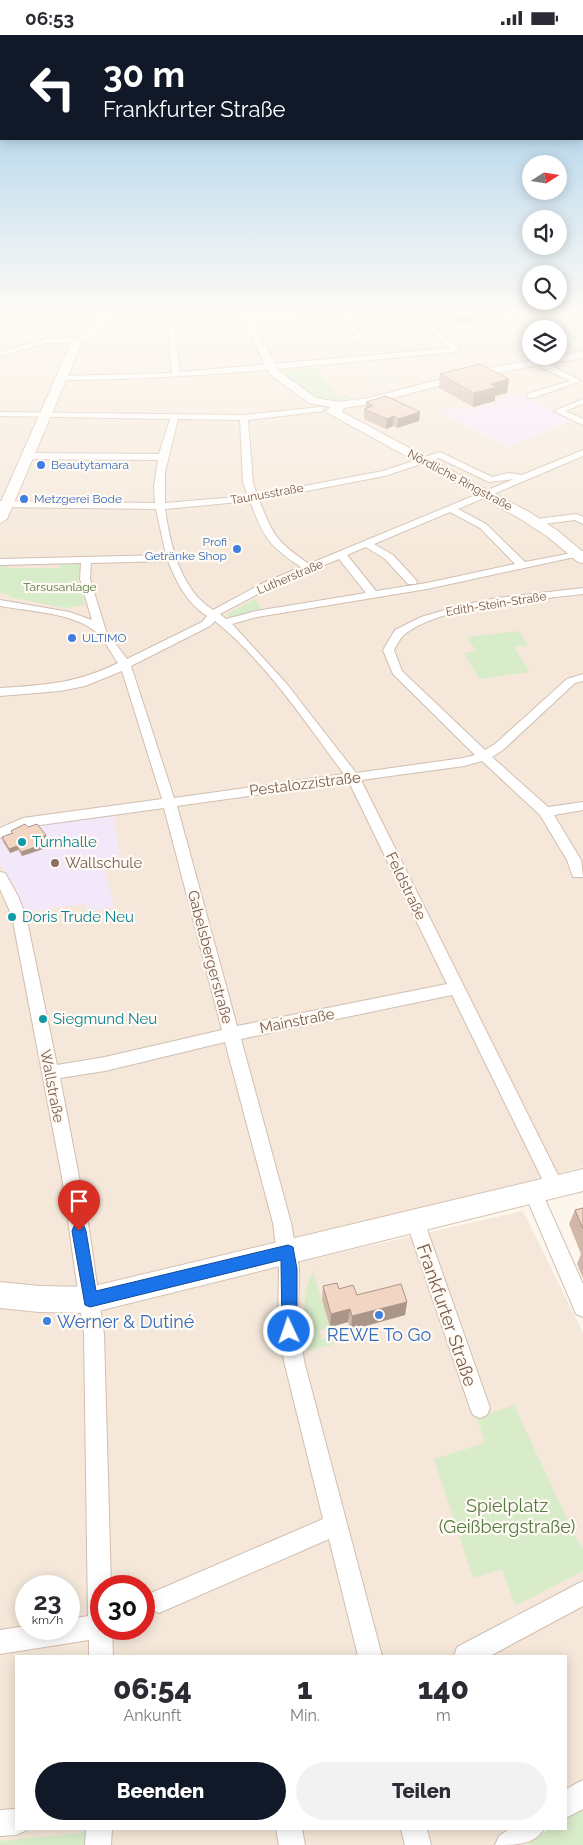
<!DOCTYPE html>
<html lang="de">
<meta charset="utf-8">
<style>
:root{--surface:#fff;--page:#f2f2f3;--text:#2b2b33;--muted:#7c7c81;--accent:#111827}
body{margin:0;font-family:Raleway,sans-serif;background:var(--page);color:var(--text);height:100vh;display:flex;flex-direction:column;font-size:19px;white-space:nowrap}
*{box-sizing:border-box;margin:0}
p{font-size:16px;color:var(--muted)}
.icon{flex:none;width:28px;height:28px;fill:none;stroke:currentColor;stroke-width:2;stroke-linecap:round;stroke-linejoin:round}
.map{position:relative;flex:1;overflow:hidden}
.sheet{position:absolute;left:15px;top:1620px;width:552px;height:175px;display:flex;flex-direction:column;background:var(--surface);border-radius:0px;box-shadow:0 2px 12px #0003}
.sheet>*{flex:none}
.banner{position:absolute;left:0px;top:0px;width:584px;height:105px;box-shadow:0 2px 12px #0003;background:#111827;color:#fff;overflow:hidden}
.needle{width:32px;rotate:78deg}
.buttons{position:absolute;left:522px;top:120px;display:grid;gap:10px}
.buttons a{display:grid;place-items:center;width:45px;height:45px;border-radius:50%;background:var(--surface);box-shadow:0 2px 12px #0003;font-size:25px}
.speed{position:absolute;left:15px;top:1540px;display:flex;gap:10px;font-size:25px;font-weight:700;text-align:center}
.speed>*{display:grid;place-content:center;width:65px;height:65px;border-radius:50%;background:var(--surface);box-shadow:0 2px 12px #0003;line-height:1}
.speed small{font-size:12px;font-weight:400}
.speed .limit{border:8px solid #d22;background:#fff;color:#111}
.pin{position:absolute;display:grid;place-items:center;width:42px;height:42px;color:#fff;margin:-51px -21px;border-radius:50% 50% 50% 0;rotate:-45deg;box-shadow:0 0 5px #0007}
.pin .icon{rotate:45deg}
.me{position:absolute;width:55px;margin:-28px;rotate:357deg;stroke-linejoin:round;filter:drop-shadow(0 0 4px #0008)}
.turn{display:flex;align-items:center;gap:18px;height:105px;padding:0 20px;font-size:22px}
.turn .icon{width:65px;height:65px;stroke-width:2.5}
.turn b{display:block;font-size:35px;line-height:42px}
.eta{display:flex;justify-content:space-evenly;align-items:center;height:85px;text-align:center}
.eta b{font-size:30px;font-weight:800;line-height:35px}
.cta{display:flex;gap:10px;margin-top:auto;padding:10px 20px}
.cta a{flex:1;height:58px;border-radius:30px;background:var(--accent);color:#fff;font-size:20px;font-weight:800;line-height:58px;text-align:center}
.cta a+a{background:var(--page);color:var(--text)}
.status{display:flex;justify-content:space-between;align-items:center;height:35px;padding:0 25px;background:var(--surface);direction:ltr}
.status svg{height:14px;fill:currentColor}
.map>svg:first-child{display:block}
</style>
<div class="status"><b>06:53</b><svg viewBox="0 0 49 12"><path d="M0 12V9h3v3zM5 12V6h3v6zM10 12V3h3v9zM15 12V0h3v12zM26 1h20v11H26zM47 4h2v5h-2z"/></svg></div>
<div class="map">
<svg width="583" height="1810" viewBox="0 0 583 1810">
<rect width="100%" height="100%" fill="#fdf6ec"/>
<!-- residential -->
<path fill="#f5e8da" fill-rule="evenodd" d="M0,277H583V1132L105,1254L0,1250ZM531,294H559V321H531ZM381,329L396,350L376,352L362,332Z
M523,1176L583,1298V1766L566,1778V1621H16V1794H544L521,1810H0V1266L99,1272ZM26,1551H69V1594H26ZM101,1551H144V1594H101Z"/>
<!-- industrial -->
<path fill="#efe9e4" d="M381,329L383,332L396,350L376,352L361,331Z"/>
<!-- education -->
<path fill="#f3e8fa" d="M432,277H478L491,291L449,295Z
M520,357L556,377L574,385L508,412L437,377L455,372L471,374L501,366V362Z
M113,778L121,826L104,829L114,872L89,876L85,869L25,877L0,827V801L24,790Z"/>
<!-- green -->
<path fill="#d8ecc9" d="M314,333L337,360L347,359L351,364C341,365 329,366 319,363C309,360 291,344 285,336Z
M80,528L78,544L85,570L64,573L14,563L0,557V529H8L7,533H59L61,529Z
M255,564L262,575L231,584L227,579Z
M519,596L528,610L514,612L530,637L479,644L464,618L476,616L467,602Z
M313,1236L330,1292L319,1295L322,1305L332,1302L334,1309L309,1316C305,1292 300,1259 313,1236Z
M514,1370L577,1505L583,1513V1536L515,1571L502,1534L473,1543L434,1424L485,1408L477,1383Z
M583,1771V1810H525L549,1794H566V1782Z
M92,1797L91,1810H0V1806Z"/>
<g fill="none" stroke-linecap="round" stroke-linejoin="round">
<!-- street casing -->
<g stroke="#d1beb0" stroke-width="2">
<path id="street" d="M344,277H380L377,279L349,281L364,304L352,308L348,306L356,303L342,281L175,292L180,337L450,313L412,277H419L460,315L456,317C325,329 193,345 61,345L57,343L61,341L172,338L168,292L96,294V290H99L171,288Z
M536,277H543L580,310V314H574L559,299V294H553Z
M79,303L83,305L82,307L46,308L0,321V317L46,304Z
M541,328H547L581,346L533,363H527V359L570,346L541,332Z
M583,364V369L565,376L583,384V390L554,376Z
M320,372H323V376L248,385L253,448L257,460L383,436L440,417L492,442L508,438L522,440L583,415V421L458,474L486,489L525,527L583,516V522L570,523L427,554L257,582L232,589L286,648L356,738L463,723L475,720L393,639L383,615L395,595L421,582L458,571L497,563L583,553V559C536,565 441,570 405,599C400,603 397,610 394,615L402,636L485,715L495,709L567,644L583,639V646L575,648L503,715L492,722L548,772L583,767V775L554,780L581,825L583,842H573L567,825L540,780L482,726L464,731L361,745L564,1152L561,1158L555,1160L549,1158L452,960L241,1004L291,1188L299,1234L298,1285L304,1326L382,1621H358L329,1504L159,1578L151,1574L147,1566L151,1558L323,1484L284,1326L278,1285L279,1234L273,1188L225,1007L105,1036L60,1043L89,1194L104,1299L111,1551H101V1594H112L113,1621H89V1605L0,1619V1595L26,1591V1594H69V1584L88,1581L84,1299L62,1142L12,881L0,854V837L5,838L18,861L26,881L57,1030L105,1022L222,995L164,773L26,792L0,803V793L23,783L162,764L122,636L85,651L60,656L0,661V653C45,650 76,649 118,628C111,618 105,605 96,597C75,578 28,576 0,571V565L69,577L92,585L80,544L81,528L0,530V524L166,520L156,474L0,472V466L155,468L154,452L158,425L27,424L23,421L27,418L159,419L170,384L0,381V377L244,380ZM178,384L240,385L243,448L248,461L165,468V437ZM439,423L489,447L514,444L309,529C276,506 274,502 259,465L385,441ZM250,466C264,503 268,510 301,532L263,548L213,575C180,554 170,509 165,474ZM450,477L480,493L515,529L427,548L376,556L347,520L366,512L385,524L408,549H416L417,547L416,545L393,520L374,509ZM339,524L366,558L256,576L226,584L220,579L271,552ZM168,526C177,548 187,568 207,581L202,587L127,624L106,596L90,544L91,528ZM215,586C265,626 306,688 344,739L174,763L131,631L210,591ZM349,747L447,949L237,991L177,771Z
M577,479L583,482V489L575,485L536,490L531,487L536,484Z
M533,1149L539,1151L583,1249V1282L576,1279L524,1157L527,1151Z
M415,1177L422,1180L424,1186L490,1373L487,1380L480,1383L473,1380L470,1373L406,1186L408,1180Z
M583,1546V1571L490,1621H454L457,1612Z
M583,1745V1774L566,1783V1754Z
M16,1774V1794H26L25,1796L16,1800L0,1801V1775Z
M86,1794H112L111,1810H85Z
M276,1794H302L305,1810H279Z
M401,1794H427L431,1810H405Z
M509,1794H544C535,1810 515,1810 495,1810L499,1801Z"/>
</g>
<!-- secondary casing -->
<g stroke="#d6c0b0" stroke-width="2">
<path id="secondary" d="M99,277H109L102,296L81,310L7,484L0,488V469L71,308L93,292Z
M238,277H248L279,336L316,363L338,367L369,363L476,335L583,317V323L477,341L369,369L344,373L342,377L529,477L558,496L583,517V528L578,527L548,502L519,483L328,378L326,376L331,372L309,368L271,340Z
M583,1134V1156L90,1278L39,1277L0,1273V1247L39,1251L90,1252Z"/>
</g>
<!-- street -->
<use href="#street" fill="#fff" fill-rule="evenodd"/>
<!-- secondary -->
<use href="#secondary" fill="#fff" fill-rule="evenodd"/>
</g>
<!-- wall -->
<path fill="#d1b7a8" d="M442,277H480L479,286L452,288Z
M440,339L507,358L495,361V366L473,372L439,353Z
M366,367L420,377L419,386L397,393L393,391L386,394L364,384V374H365Z
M28,792L47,805L40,807L43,814L22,821L18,815L10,818L3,807L2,802L12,799L11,796Z
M583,1173V1243L577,1229L581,1219L569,1189L575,1175Z
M323,1251L339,1254L357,1260L407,1267L405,1280L351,1295L348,1287L330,1292L322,1265Z"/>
<!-- shaded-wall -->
<path fill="#aa9588" d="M467,277H480L479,286L452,288L453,278Z
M509,344L507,358L495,361V366L473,372L474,358L490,349Z
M420,377L419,386L397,393L398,384Z
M394,381L393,391L386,394L387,384Z
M46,800L47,805L38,808L37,804Z
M41,810L43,814L22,821L21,817Z
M17,811L18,815L10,818L9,814Z
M407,1267L405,1280L351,1295L352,1281Z
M350,1274L348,1287L330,1292L331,1279Z"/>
<!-- building -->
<path fill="#f3d5c3" stroke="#aa9588" d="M452,277H467L453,278Z
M480,329L509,344L490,349L497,352L474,358L440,339Z
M386,361L420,377L398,384L394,381L387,384L364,374L373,371L366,367Z
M25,789L28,792L37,789L46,800L37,804L41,810L21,817L17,811L9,814L2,802L13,798L11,796Z
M583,1173V1194L575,1175Z
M337,1248L339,1254L353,1250L357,1260L401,1249L407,1267L352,1281L350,1274L331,1279L323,1251Z"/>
<!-- sky -->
<linearGradient id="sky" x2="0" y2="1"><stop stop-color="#97c7e8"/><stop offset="0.52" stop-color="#fefbf6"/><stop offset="1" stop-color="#fefbf6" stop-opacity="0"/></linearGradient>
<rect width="583" height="530" fill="url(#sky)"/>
<!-- route -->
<path fill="#1a73e8" stroke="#114b97" d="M79,1189L84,1191L86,1196L96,1256L288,1210L293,1212L297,1234V1296L295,1301L289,1304L284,1301L282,1296L281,1225L90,1272L85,1270L72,1196L74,1191Z"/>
<!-- markers -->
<g fill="#3f7fe0" stroke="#fffaf3" stroke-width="2">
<circle cx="41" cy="430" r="5"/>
<circle cx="24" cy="464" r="5"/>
<circle cx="237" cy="514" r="5"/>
<circle cx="72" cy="603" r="5"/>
<circle cx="379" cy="1280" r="5"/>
<circle cx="47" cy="1286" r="5"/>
</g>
<g fill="#0f9aa8" stroke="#fffaf3" stroke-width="2">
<circle cx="22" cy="807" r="5"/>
<circle cx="12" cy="882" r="5"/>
<circle cx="43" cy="984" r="5"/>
</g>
<circle fill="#8d6e63" stroke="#fffaf3" stroke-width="2" cx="55" cy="828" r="5"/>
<g text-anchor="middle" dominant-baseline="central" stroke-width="4.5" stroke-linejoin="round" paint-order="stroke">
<!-- far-shop labels -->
<g font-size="12" fill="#366cbe" stroke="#fffaf3" text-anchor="start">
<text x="51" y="430">Beautytamara</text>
<text x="34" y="464">Metzgerei Bode</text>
<text x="227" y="507" text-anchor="end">Profi<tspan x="227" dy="14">Getränke Shop</tspan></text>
<text x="82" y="603">ULTIMO</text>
</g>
<!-- far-street labels -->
<g font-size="12" fill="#7a5c4d" stroke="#fffaf3">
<text transform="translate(460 445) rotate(28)">Nördliche Ringstraße</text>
<text transform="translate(267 459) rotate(-10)">Taunusstraße</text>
<text transform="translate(290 542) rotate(-23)">Lutherstraße</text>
<text transform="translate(496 569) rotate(-9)">Edith-Stein-Straße</text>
</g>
<!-- far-park labels -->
<g font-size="12" fill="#537a41" stroke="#fffaf3">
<text x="60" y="552">Tarsusanlage</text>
</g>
<!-- street labels -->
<g font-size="15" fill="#7a5c4d" stroke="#fffaf3">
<text transform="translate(305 749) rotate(-7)">Pestalozzistraße</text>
<text transform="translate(406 851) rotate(64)">Feldstraße</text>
<text transform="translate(210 922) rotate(75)">Gabelsbergerstraße</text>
<text transform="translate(297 986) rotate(-11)">Mainstraße</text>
<text transform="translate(52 1051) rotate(79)">Wallstraße</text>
</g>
<!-- culture labels -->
<g font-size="15" fill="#0d838f" stroke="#fffaf3" text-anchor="start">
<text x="32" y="807">Turnhalle</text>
<text x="22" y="882">Doris Trude Neu</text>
<text x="53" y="984">Siegmund Neu</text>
</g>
<!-- education labels -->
<g font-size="15" fill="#785e54" stroke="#fffaf3" text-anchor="start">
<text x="65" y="828">Wallschule</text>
</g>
<!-- near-street labels -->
<g font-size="18" fill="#7a5c4d" stroke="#fffaf3">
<text transform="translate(447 1280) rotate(71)">Frankfurter Straße</text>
</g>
<!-- near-shop labels -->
<g font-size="18" fill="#366cbe" stroke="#fffaf3" text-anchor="start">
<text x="57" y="1286">Werner &amp; Dutiné</text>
<text x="379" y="1299" text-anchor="middle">REWE To Go</text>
</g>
<!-- near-park labels -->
<g font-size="18" fill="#537a41" stroke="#fffaf3">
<text x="507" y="1470">Spielplatz<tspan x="507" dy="21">(Geißbergstraße)</tspan></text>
</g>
</g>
</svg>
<div class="buttons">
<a><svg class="needle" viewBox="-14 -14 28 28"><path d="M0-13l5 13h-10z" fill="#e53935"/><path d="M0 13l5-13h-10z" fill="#7c7c81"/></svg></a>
<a><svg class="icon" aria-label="sound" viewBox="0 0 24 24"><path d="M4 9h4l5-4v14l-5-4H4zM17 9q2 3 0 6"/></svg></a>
<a><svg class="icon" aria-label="search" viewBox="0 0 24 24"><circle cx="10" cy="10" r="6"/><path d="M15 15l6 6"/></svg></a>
<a><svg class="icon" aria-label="layers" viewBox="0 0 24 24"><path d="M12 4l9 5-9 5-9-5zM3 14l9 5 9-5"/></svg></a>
</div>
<div class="speed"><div>23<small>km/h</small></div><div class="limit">30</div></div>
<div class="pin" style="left:79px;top:1196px;background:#d93025"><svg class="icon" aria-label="arrive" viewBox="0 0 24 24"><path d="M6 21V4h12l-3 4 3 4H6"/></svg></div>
<svg class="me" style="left:289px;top:1296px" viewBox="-20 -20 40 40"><circle r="17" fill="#1a73e8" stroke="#fff" stroke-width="3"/><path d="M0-11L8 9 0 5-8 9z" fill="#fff"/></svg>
<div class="banner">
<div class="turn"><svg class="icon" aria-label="left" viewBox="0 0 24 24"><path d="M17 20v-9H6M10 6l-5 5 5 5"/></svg><div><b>30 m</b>Frankfurter Straße</div></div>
</div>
<section class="sheet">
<div class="eta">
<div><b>06:54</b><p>Ankunft</p></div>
<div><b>1</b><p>Min.</p></div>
<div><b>140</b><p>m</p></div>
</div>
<div class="cta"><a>Beenden</a><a>Teilen</a></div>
</section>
</div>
